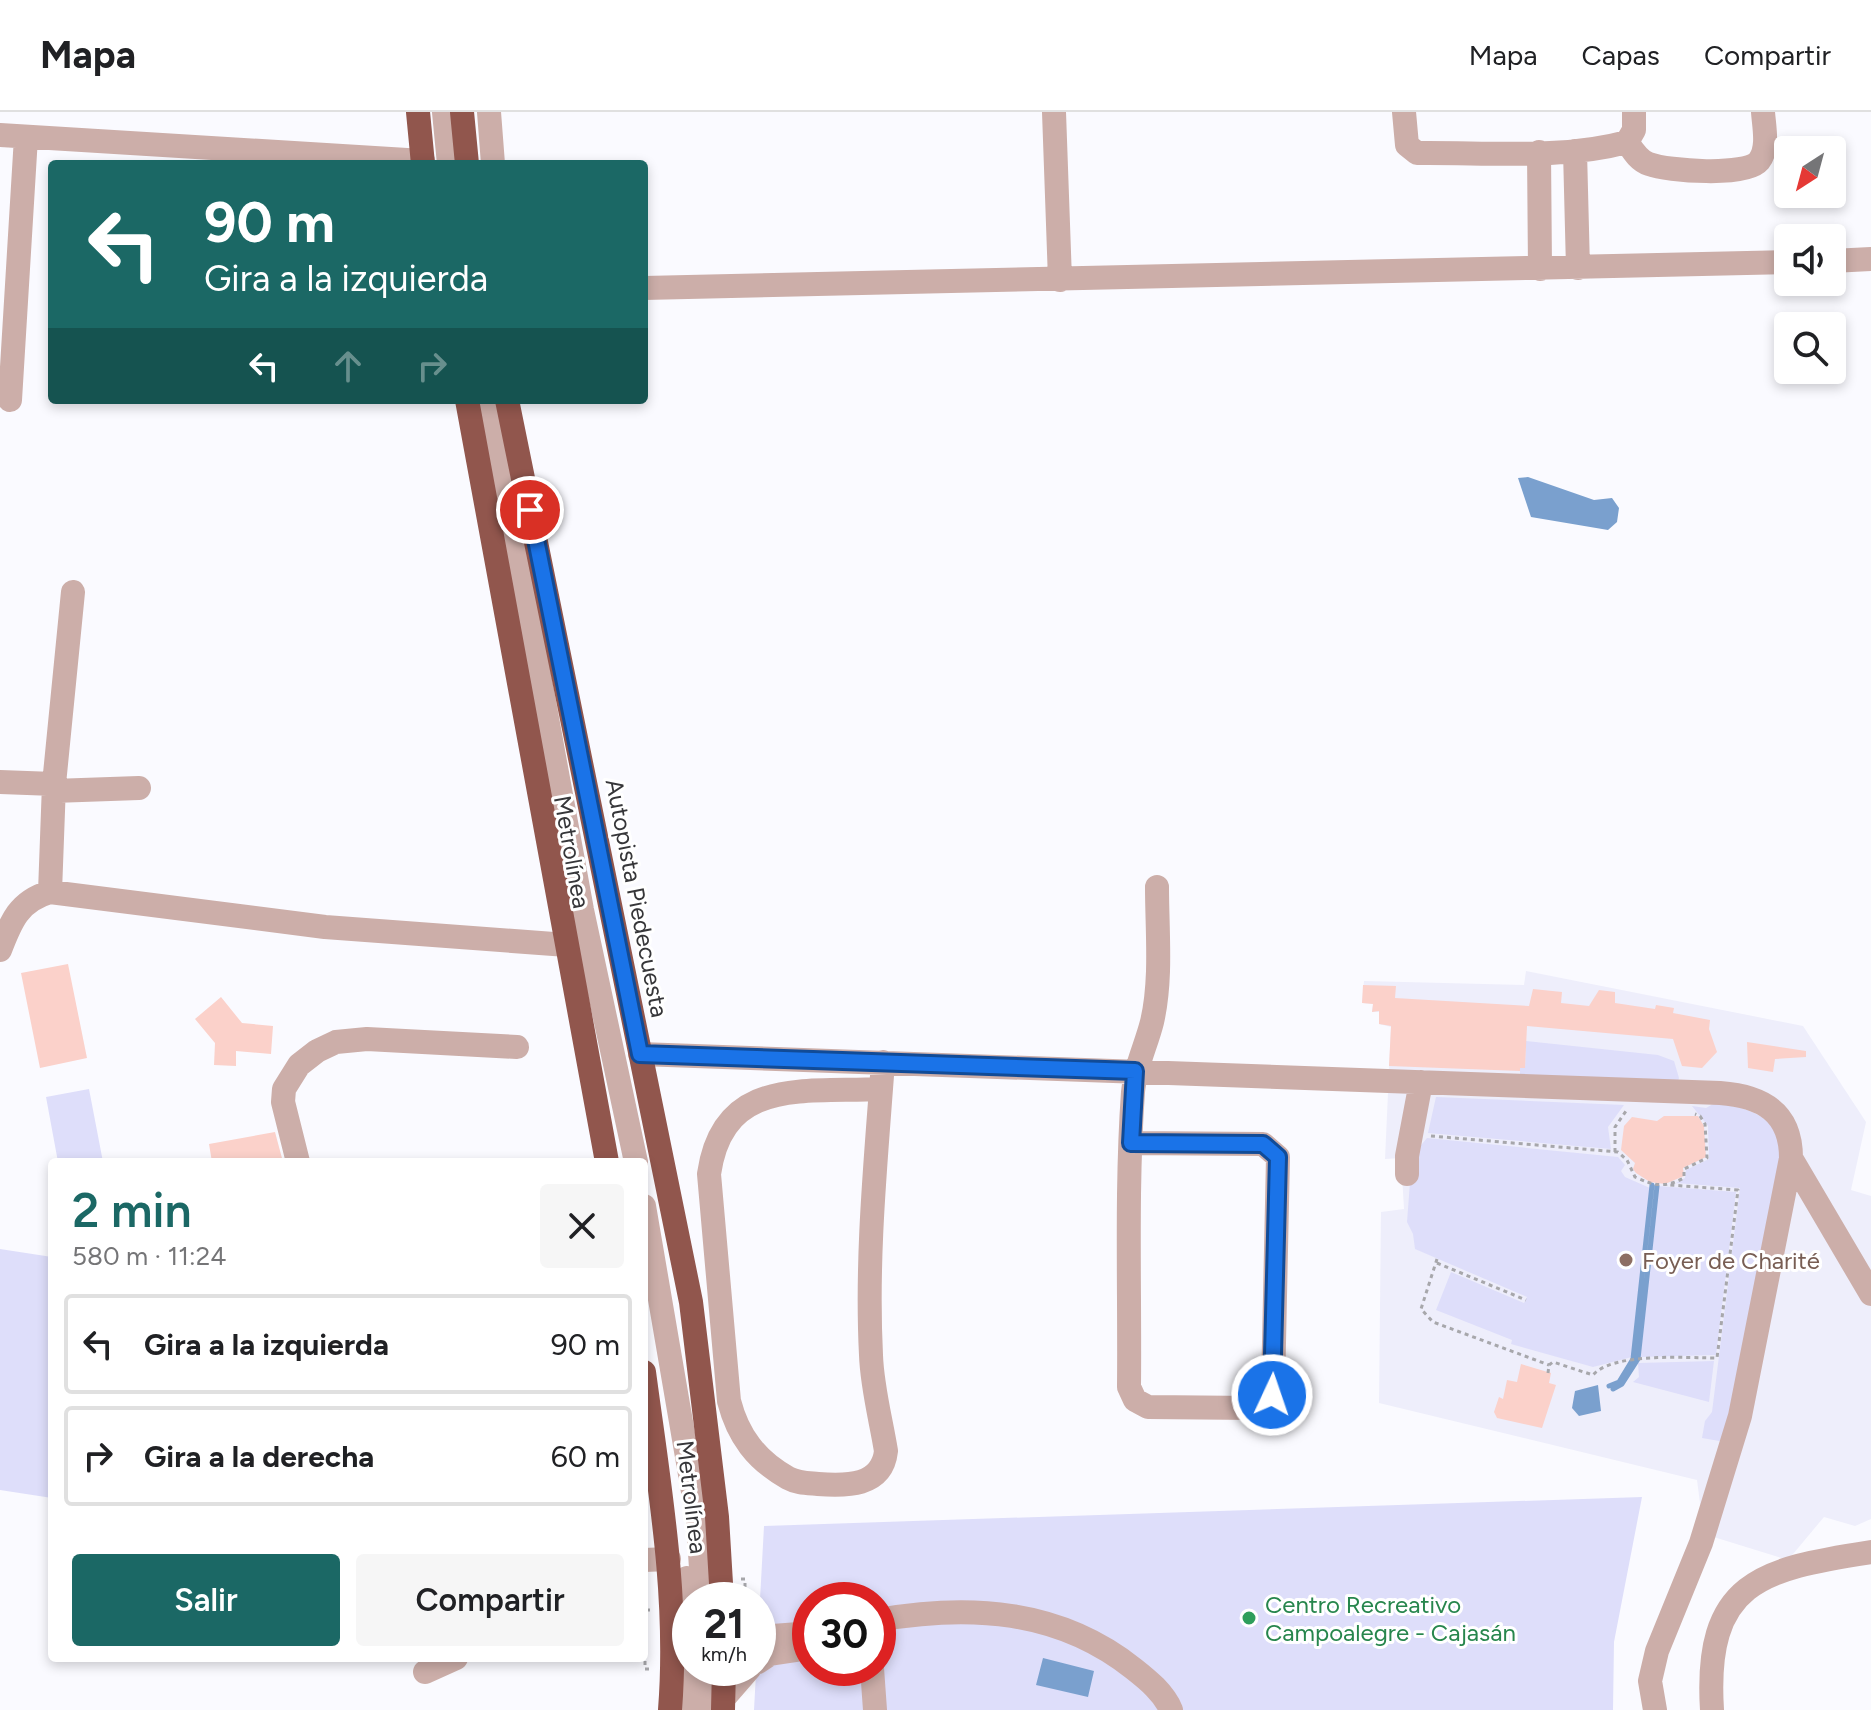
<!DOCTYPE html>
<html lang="es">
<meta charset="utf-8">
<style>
:root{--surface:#fff;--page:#f6f6f6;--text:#202124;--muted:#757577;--line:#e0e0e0;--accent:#1b6865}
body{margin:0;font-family:Figtree,sans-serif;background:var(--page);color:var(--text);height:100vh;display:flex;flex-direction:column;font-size:30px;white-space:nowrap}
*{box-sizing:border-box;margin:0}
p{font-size:26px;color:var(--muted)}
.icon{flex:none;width:44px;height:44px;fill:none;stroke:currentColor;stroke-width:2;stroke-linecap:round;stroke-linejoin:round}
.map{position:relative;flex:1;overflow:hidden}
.panel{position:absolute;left:48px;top:1046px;width:600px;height:504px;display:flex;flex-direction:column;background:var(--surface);border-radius:8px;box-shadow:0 4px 12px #0003}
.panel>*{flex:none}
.guide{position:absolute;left:48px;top:48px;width:600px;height:244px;border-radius:8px;box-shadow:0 4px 12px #0003;background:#1b6865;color:#fff;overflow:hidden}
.needle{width:52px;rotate:216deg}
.fabs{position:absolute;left:1774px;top:24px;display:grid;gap:16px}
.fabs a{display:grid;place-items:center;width:72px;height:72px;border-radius:8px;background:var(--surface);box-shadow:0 4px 12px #0003;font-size:40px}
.speed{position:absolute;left:672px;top:1470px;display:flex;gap:16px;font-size:40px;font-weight:700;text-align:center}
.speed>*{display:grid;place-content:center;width:104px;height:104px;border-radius:50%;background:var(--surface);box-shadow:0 4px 12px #0003;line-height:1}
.speed small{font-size:20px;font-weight:400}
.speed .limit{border:12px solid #d22;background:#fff;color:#111}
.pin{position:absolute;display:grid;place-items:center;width:68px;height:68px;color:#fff;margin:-34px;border:4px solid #fff;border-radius:50%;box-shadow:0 2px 8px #0007}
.me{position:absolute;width:88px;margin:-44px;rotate:3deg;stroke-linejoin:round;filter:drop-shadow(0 0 6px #0008)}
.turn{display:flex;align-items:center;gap:28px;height:168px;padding:0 24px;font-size:36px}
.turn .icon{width:104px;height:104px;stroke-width:2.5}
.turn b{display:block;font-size:56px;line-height:68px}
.lanes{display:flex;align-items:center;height:76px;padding:0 24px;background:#0003;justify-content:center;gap:40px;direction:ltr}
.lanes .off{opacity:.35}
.round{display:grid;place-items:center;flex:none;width:84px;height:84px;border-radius:8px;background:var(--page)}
.headline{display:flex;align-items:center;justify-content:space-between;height:136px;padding:0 24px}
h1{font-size:48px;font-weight:600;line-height:60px;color:var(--accent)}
.cta{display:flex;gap:16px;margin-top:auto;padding:16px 24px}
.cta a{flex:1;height:92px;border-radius:8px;background:var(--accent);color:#fff;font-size:32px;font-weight:600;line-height:92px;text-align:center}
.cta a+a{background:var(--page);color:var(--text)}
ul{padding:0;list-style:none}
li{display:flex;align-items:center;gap:24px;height:100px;margin:0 16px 12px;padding:0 8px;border:4px solid var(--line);border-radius:8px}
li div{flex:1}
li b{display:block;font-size:30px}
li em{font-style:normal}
header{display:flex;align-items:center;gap:48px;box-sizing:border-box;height:112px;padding:0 40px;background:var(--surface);border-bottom:2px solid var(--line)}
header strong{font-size:38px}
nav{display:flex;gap:44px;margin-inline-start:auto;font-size:28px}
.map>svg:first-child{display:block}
</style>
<header>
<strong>Mapa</strong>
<nav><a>Mapa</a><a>Capas</a><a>Compartir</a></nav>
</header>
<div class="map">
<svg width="1871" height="1598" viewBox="0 0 1871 1598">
<rect width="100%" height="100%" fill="#fafaff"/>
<!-- built -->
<path fill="#eeeefb" d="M1526,859L1803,914L1866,1010L1851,1078L1871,1084V1407L1855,1414L1824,1405L1788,1448L1704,1422L1697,1368L1379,1291L1381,1100L1404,1097L1401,1046L1385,1047L1391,915L1379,912V900H1372L1373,892L1362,891L1364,869L1524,873Z"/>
<!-- green -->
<path fill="#dedefa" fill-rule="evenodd" d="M1526,929L1658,943L1674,949L1679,966L1676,975L1520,965V956H1525Z
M89,977L103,1050H58L46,985Z
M1436,985L1624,993L1608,1015L1611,1037L1428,1021Z
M1713,992C1732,992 1762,999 1773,1016C1779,1023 1780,1038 1782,1048L1725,1330L1702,1326L1705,1309L1712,1300L1740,1076L1676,1071L1685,1066L1686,1058L1709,1047L1708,1014L1692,994L1706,996Z
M1427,1026L1618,1045L1625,1053L1621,1059L1625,1065L1650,1076L1632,1245L1593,1255L1511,1232L1512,1228L1436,1198L1451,1160L1524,1191L1527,1185L1415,1137L1413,1122L1407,1110L1412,1044Z
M1658,1074L1736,1080L1716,1243L1640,1245Z
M0,1137L52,1145V1386L0,1378Z
M1714,1249L1709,1290L1633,1270L1639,1265L1638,1251Z
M1642,1385L1614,1530L1613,1598H754L764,1414ZM810,1488H878V1556H810Z"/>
<!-- water -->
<path fill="#7aa0ce" d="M1528,365L1594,388L1612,386L1619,396L1617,410L1608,418L1531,405L1518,366Z
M1598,1273L1601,1299L1579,1304L1572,1296L1575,1279Z
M1043,1546L1094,1559L1088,1585L1036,1573Z"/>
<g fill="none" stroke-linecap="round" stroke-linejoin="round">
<!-- stream -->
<path stroke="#7aa0ce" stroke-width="5" d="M1609,1274L1619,1270L1633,1247L1652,1073
M1613,1277L1622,1272L1638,1247L1657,1074"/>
</g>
<!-- building -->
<path fill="#fbd1ca" d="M68,852L87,946L40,956L21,861Z
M1363,873L1396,874L1395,886L1529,894L1533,877L1562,880L1561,891L1589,894L1599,878L1615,880V891L1655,897L1656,893L1674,896L1673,901L1710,908L1709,917L1717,940L1702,956L1682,954L1673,927L1527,914L1525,956H1520V959L1389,954L1391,914L1379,912V899L1372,900L1373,892L1362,891Z
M221,885L242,911L273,914L271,942L236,939V954L214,953L215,931L195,907Z
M1747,930L1806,939V945L1775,947L1773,960L1748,956Z
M1664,1004H1698L1704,1014L1706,1045L1683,1056L1684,1064L1665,1072L1650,1070L1636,1061L1633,1057L1635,1051L1621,1038L1624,1014L1632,1005L1657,1009Z
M275,1020L283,1050H212L209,1032Z
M1521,1252L1551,1261L1549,1271L1556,1273L1542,1316L1497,1306L1494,1300L1499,1285L1503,1287L1507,1268L1517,1270Z"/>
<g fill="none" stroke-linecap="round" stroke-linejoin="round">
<!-- path -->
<path stroke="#a7a7ab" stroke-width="3" stroke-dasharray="4 4" stroke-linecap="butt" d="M1431,1024L1618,1040L1627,1048L1635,1065C1654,1074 1665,1076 1684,1066V1057L1707,1046L1705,1012L1700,1004L1695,1002
M1615,1040V1015L1626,999
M1437,1147L1421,1197L1433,1210L1549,1253
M1437,1151L1526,1188
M1548,1261L1549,1253L1553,1250L1593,1263C1613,1240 1688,1246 1717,1246L1738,1078L1670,1073
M741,1467H745V1488
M650,1498H645V1557H653"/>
<!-- minor -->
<path stroke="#ccaea9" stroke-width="24" d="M444,0L449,52
M489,0L493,52
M1054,0L1060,168
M1404,0L1407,33L1417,41C1485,40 1561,48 1627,30L1634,18V0
M0,23L423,49
M1627,30C1633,39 1639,49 1649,52C1668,59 1746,65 1759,49C1769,36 1764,15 1763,0
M1575,39L1578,156
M1539,40L1540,157
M1832,149L1871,147
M644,176L1788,150
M10,288L26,25
M489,288L582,798L636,1050
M0,670L54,672
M53,679L139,676
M50,780L54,672L73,480
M0,838C11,809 19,789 50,780L325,815L567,833
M640,942L1720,981C1762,984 1791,1000 1791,1046L1740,1304L1701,1431L1657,1539L1650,1569L1655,1598
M881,977C805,981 723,964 709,1062L729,1289C738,1324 756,1348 788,1366C797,1371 807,1371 818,1372C846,1374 882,1375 886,1339C881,1308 872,1275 871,1243C866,1145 876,1047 883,950
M1131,1031L1263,1032L1278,1045L1273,1277L1265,1292L1254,1296L1148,1295L1135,1288L1129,1275C1130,1177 1126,1078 1133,980C1135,955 1146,934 1152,910C1162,867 1157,819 1157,775
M1791,1046L1871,1182
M298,1050L283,990L284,977L299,953L317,939L336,930L367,927L517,935
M1407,1062V1044L1421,970
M644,1094L698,1409L703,1488
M644,1448L669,1447
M687,1466L690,1508
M878,1508C969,1492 1059,1497 1134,1557C1148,1568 1164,1581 1171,1598
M758,1525L799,1522
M758,1550L770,1542L810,1536
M872,1556L875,1598
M425,1560L456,1546
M724,1586L750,1556
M684,1598L690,1509
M703,1598V1556
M1712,1598C1704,1470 1760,1457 1871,1440"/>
<!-- highway -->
<path stroke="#91564d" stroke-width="24" d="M418,0L423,52
M462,0L467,52
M467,288L607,1050
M507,288L691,1190L717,1405L722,1488
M644,1260C659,1373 679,1484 670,1598
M723,1598L724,1556"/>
</g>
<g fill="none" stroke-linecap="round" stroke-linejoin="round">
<!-- route casing -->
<g stroke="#114b97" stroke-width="20">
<path id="route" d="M530,398L640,942L1135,959L1131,1031L1263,1032L1278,1045L1272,1283"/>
</g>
<!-- route -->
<use href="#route" stroke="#1a73e8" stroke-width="14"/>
</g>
<!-- markers -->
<circle fill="#8d6e63" stroke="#fff" stroke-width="3" cx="1626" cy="1148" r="8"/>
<circle fill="#2e9e5b" stroke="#fff" stroke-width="3" cx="1249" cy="1506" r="8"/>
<g text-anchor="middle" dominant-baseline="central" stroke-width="6" stroke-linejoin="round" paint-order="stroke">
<!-- street labels -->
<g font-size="24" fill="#363639" stroke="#fff">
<text transform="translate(572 740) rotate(80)">Metrolínea</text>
<text transform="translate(637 786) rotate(79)">Autopista Piedecuesta</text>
<text transform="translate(692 1385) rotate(83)">Metrolínea</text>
</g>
<!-- education labels -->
<g font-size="24" fill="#785e54" stroke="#fff" text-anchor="start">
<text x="1642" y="1148">Foyer de Charité</text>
</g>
<!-- leisure labels -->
<g font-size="24" fill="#27864d" stroke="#fff" text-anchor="start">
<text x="1265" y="1492">Centro Recreativo<tspan x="1265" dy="28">Campoalegre - Cajasán</tspan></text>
</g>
</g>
</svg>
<div class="fabs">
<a><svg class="needle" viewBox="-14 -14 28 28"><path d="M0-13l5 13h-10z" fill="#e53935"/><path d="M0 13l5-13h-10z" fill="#757577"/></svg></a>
<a><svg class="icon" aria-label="sound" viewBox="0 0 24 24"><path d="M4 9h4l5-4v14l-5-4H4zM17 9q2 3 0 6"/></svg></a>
<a><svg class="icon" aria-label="search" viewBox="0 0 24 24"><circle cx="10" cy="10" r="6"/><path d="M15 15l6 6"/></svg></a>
</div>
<div class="speed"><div>21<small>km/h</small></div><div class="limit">30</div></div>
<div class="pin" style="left:530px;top:398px;background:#d93025"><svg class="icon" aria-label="arrive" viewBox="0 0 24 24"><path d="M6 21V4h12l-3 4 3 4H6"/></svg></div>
<svg class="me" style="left:1272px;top:1283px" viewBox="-20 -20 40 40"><circle r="17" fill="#1a73e8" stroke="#fff" stroke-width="3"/><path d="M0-11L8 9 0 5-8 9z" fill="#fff"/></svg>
<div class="guide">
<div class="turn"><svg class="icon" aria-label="left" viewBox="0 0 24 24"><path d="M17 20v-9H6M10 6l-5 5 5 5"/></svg><div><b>90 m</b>Gira a la izquierda</div></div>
<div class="lanes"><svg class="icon" aria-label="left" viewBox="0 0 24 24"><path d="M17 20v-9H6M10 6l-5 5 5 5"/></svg><svg class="icon off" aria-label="ahead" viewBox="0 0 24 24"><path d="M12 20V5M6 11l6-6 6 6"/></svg><svg class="icon off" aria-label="right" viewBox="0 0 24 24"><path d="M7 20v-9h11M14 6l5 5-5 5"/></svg></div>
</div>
<section class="panel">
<div class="headline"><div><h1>2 min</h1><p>580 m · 11:24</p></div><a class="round"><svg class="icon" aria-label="close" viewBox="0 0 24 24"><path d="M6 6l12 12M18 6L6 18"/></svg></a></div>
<ul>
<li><svg class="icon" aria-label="left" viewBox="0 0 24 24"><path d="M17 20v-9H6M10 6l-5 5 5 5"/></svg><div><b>Gira a la izquierda</b></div><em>90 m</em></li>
<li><svg class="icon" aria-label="right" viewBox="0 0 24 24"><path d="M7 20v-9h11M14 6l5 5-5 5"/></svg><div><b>Gira a la derecha</b></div><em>60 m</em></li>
</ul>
<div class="cta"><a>Salir</a><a>Compartir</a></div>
</section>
</div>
